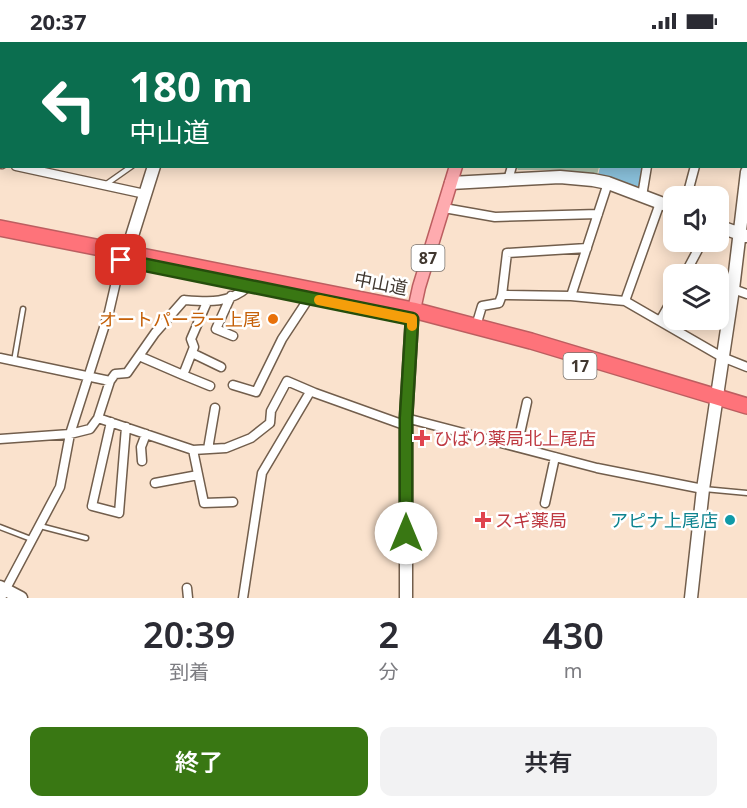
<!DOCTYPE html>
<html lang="ja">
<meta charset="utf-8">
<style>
:root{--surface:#fff;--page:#f2f2f3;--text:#2b2b33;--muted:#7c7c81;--accent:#397713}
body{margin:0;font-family:"Noto Sans","Noto Sans JP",sans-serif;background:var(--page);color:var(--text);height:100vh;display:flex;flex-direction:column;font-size:22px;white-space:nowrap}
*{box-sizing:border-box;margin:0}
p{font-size:20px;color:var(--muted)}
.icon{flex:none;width:33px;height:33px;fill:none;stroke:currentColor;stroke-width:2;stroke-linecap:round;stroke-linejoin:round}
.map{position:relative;height:556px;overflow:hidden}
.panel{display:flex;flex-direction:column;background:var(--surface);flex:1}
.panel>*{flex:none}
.top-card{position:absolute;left:0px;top:0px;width:747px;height:126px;box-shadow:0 3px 15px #0003;background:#0b6e4f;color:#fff;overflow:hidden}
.tools{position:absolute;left:663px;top:144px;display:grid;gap:12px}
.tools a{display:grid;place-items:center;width:66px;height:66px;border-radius:12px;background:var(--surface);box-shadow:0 3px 15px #0003;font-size:30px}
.pin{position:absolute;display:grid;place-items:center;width:51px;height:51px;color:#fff;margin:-26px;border-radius:12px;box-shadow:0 3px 9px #0006}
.me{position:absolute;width:66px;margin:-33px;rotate:0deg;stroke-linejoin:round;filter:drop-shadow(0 0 4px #0008)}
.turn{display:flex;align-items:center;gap:21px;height:126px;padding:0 30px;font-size:27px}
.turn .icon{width:78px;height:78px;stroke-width:2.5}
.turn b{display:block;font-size:42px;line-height:51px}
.eta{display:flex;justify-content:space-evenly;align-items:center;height:102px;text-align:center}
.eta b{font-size:36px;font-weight:600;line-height:42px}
.action{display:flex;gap:12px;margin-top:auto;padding:12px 30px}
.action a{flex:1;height:69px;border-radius:12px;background:var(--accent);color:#fff;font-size:24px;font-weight:600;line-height:69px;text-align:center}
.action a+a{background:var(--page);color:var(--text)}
.status{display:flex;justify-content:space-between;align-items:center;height:42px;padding:0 30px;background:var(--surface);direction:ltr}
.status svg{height:16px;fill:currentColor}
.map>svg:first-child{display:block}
</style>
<div class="status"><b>20:37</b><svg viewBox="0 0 49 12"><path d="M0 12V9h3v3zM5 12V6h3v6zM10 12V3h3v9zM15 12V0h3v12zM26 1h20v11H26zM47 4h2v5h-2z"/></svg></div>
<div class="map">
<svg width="747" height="556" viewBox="0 0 747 556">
<rect width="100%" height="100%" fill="#fae2cd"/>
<!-- green -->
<path fill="#aac1aa" d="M516,124L599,125L597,133L552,128H518Z"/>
<!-- water -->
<path fill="#8ac1db" d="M600,125H645L642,142L636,145L598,133Z"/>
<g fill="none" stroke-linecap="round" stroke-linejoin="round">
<!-- lane casing -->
<g stroke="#725e4c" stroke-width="7">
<path id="lane" d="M0,92L2,90
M105,143L132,124
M14,319L23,267
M704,447L747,451
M40,484L86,496
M0,485L31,497"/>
</g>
<!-- street casing -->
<g stroke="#725e4c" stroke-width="11">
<path id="street" d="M3,0L7,2
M29,0L35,2
M132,0V2
M609,0L614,2
M301,2V0
M547,2V0
M587,2V0
M652,2L653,0
M746,31L747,32
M746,104H747
M0,121L2,122
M16,124L145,152
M508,138L512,124
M642,154L647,124
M687,154L695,124
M444,166L495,175L598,172
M685,232L702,200
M733,247L747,252
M502,253L571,254L625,259L722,315L747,325
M231,254L216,287L233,294
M571,254L608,141
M625,259L660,161
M660,279L674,254
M476,284L482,264L499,261L502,253L507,211L587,206
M192,311L221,325
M139,314L183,333L194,305L191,297L207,260
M0,316L110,339L115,332L127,331L155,291L184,258C209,260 229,262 249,244
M183,333L210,344
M233,343L256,350L282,297L309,256
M98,376L193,408L226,406L251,396L270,381L271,369L287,339L315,351L407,384
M406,376L597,426L703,447
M111,380L92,464L119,471L126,385
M0,397L70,392L90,387L98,376L110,339
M517,405L527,360
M208,407L215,366
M193,408L204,461L233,460
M142,419L141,405L146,392
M155,441L198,433
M545,461L555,415
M187,546L188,556
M1,556L60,445L70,392L109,270L121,218
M243,556L262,431L310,350"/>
</g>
<!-- secondary casing -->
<g stroke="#725e4c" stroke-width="15">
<path id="secondary" d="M193,2L194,0
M451,141L560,135L593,138L608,141L674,166
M718,184L746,194
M127,210L154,124
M0,545L21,556
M406,556V376L412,277
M691,556L703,447L733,247L747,130"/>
</g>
<!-- primary casing -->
<g stroke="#bc5e60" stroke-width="15">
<path id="primary" d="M493,2V0
M412,277L419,245L456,124"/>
</g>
<!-- highway casing -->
<g stroke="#bc5e60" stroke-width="18">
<path id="highway" d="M0,186L413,268L531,299L747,364"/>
</g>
<!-- lane -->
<use href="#lane" stroke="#fff" stroke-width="4"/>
<!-- street -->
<use href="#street" stroke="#fff" stroke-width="8"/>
<!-- secondary -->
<use href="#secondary" stroke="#fff" stroke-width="12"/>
<!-- primary -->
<use href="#primary" stroke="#feabaf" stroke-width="12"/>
<!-- highway -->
<use href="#highway" stroke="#fe737a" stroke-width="15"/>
</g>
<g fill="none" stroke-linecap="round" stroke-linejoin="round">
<!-- route casing -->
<g stroke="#254d0c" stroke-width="15">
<path id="route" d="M121,218L412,277L406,376V491"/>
</g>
<!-- route -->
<use href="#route" stroke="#397713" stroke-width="10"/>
<!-- slow -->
<path stroke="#f59e0b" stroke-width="10" d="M319,258L412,277V284"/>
</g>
<!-- markers -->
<circle fill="#e8710a" stroke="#fff" stroke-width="2" cx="273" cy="277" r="6"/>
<g fill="#e0444e" stroke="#fff" stroke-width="2">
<path d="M419 387h6v6h6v6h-6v6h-6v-6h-6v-6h6z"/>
<path d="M480 469h6v6h6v6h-6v6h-6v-6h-6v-6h6z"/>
</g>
<circle fill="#0f9aa8" stroke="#fff" stroke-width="2" cx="730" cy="478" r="6"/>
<g text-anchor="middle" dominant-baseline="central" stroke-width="5" stroke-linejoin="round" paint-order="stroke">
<!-- shield labels -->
<g fill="#fff" stroke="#79736d" stroke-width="1.5">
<rect x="411.5" y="203" width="33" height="26" rx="4.5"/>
<rect x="563.5" y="311" width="33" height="26" rx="4.5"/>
</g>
<g font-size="16" font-weight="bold" fill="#40372f">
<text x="428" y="216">87</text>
<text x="580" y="324">17</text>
</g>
<!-- street labels -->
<g font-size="18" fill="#40372f" stroke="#fff">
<text transform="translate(381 241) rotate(11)">中山道</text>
</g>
<!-- food labels -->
<g font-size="18" fill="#c56008" stroke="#fff" text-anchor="end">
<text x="261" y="277">オートパーラー上尾</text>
</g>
<!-- health labels -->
<g font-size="18" fill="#be3a42" stroke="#fff" text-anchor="start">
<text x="434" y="396">ひばり薬局北上尾店</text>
<text x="495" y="478">スギ薬局</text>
</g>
<!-- culture labels -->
<g font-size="18" fill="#0d838f" stroke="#fff" text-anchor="end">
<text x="718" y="478">アピナ上尾店</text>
</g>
</g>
</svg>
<div class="tools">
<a><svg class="icon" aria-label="sound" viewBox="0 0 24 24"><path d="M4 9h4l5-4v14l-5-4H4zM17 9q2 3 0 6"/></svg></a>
<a><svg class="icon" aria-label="layers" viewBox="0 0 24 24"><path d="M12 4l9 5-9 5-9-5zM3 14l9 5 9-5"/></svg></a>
</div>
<div class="pin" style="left:121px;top:218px;background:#d93025"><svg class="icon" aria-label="arrive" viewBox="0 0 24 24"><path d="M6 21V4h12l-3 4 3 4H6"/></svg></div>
<svg class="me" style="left:406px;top:491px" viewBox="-20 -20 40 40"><circle r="19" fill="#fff"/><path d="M0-13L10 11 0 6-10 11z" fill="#397713"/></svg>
<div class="top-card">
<div class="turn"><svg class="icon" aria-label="left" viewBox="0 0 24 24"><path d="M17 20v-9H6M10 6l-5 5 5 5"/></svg><div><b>180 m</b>中山道</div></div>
</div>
</div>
<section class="panel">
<div class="eta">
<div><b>20:39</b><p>到着</p></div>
<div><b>2</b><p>分</p></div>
<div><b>430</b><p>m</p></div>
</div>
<div class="action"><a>終了</a><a>共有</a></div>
</section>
